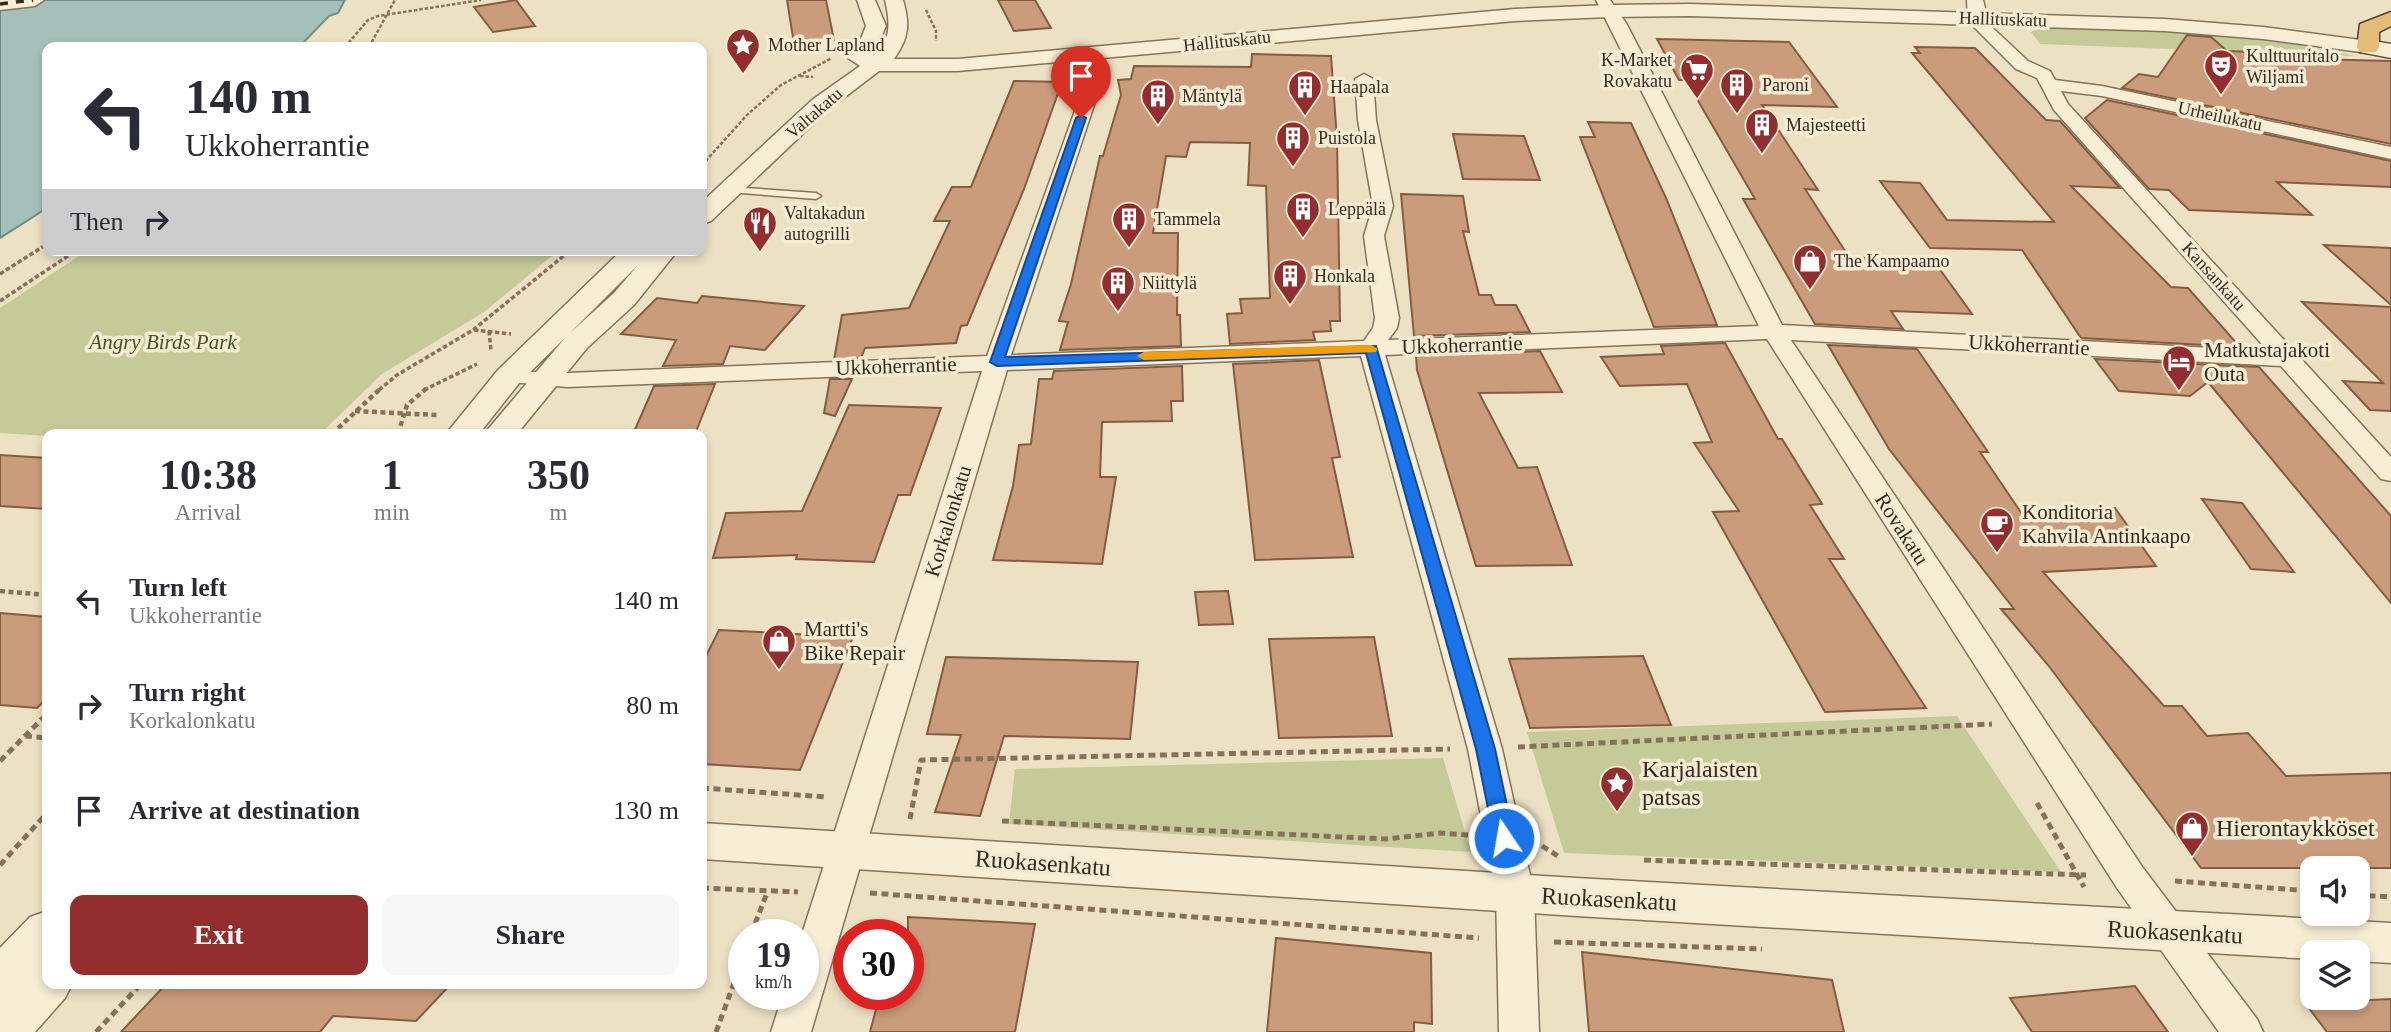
<!DOCTYPE html>
<meta charset="utf-8">
<style>
:root{--surface:#fff;--page:#f7f7f7;--text:#2b2b33;--muted:#7c7c81;--accent:#942d2d}
body{margin:0;font-family:"Times New Roman",serif;background:var(--page);color:var(--text);height:100vh;display:flex;flex-direction:column;font-size:26px;white-space:nowrap}
*{box-sizing:border-box;margin:0}
p{font-size:23px;color:var(--muted)}
.icon{flex:none;width:38px;height:38px;fill:none;stroke:currentColor;stroke-width:2;stroke-linecap:round;stroke-linejoin:round}
.map{position:relative;flex:1;overflow:hidden}
.sheet{position:absolute;left:42px;top:429px;width:665px;height:560px;display:flex;flex-direction:column;background:var(--surface);border-radius:14px;box-shadow:0 4px 10px #0003}
.sheet>*{flex:none}
.guide{position:absolute;left:42px;top:42px;width:665px;height:214px;border-radius:14px;box-shadow:0 4px 10px #0003;background:#fff;color:var(--text);overflow:hidden}
.controls{position:absolute;left:2300px;top:856px;display:grid;gap:14px}
.controls a{display:grid;place-items:center;width:70px;height:70px;border-radius:14px;background:var(--surface);box-shadow:0 4px 10px #0003;font-size:35px}
.speed{position:absolute;left:728px;top:919px;display:flex;gap:14px;font-size:35px;font-weight:700;text-align:center}
.speed>*{display:grid;place-content:center;width:91px;height:91px;border-radius:50%;background:var(--surface);box-shadow:0 4px 10px #0003;line-height:1}
.speed small{font-size:18px;font-weight:400}
.speed .limit{border:10px solid #d22;background:#fff;color:#111}
.pin{position:absolute;display:grid;place-items:center;width:60px;height:60px;color:#fff;margin:-72px -30px;border-radius:50% 50% 50% 0;rotate:-45deg;box-shadow:0 0 7px #0007}
.pin .icon{rotate:45deg}
.me{position:absolute;width:77px;margin:-38px;rotate:348deg;stroke-linejoin:round;filter:drop-shadow(0 0 5px #0008)}
.turn{display:flex;align-items:center;gap:24px;height:147px;padding:0 28px;font-size:32px}
.turn .icon{width:91px;height:91px;stroke-width:2.5}
.turn b{display:block;font-size:49px;line-height:60px}
.then{display:flex;align-items:center;height:66px;padding:0 28px;background:#0003;gap:14px;font-size:26px}
.eta{display:flex;justify-content:space-evenly;align-items:center;height:119px;text-align:center}
.eta b{font-size:42px;font-weight:600;line-height:49px}
.action{display:flex;gap:14px;margin-top:auto;padding:14px 28px}
.action a{flex:1;height:80px;border-radius:14px;background:var(--accent);color:#fff;font-size:28px;font-weight:600;line-height:80px;text-align:center}
.action a+a{background:var(--page);color:var(--text)}
ul{padding:0;list-style:none}
li{display:flex;align-items:center;gap:21px;height:105px;padding:0 28px}
li div{flex:1}
li b{display:block;font-size:26px}
li em{font-style:normal}
.map>svg:first-child{display:block}
</style>
<div class="map">
<svg width="2391" height="1032" viewBox="0 0 2391 1032">
<rect width="100%" height="100%" fill="#ede1c4"/>
<!-- green -->
<path fill="#c4ca98" d="M2043,25L2199,31L2266,38L2356,56L2040,44L2031,32Z
M88,250H559L484,312L382,374L320,434L47,436L0,433V308Z
M1957,716L2061,872L1564,853L1527,732Z
M1443,758L1471,852L1009,824L1015,769Z"/>
<!-- water -->
<path fill="#a5c0b8" stroke="#6d8e86" stroke-width="2" d="M0,0H345L338,13L329,16L299,47H47V208L0,238Z"/>
<!-- building -->
<path fill="#ca9c7b" stroke="#855c41" stroke-width="2" d="M516,0L535,26L493,32L474,7Z
M787,0H826L834,40L794,44Z
M998,0H1035L1051,28L1014,31Z
M2187,35L2211,37L2227,51L2309,54L2312,59L2391,61V144L2122,88L2139,74L2158,77Z
M1657,39L1789,42L1837,107L1762,105L1818,190L1805,189L1849,257L1933,260L1972,314L1891,311L1903,329L1815,324L1743,199H1755L1686,80H1679Z
M1915,47L1975,48L2046,120L2060,121L2120,188L2071,186L2171,287L2188,288L2240,347L2081,338L2022,250L1930,248L1880,181L1920,183L1947,220L2054,222L1912,53H1920Z
M1252,54L1331,56L1337,139L1340,321H1330L1331,331L1313,332L1315,340L1230,344L1227,314L1242,313L1240,299L1270,298L1266,186L1248,185L1250,143L1190,142L1186,157L1166,156L1153,233H1178L1177,315H1180L1181,346L1060,350L1068,322L1059,321L1071,284L1100,156H1103L1121,95L1118,80L1131,79L1134,66L1251,67Z
M1014,81L1062,82L1024,189L967,325L961,326L956,343L865,348L861,358L834,360L842,315L909,308L950,221H934L952,187H971Z
M2107,100L2391,161V187L2277,182L2312,215L2189,210L2169,190L2149,189L2085,118Z
M1588,122L1631,123L1666,198L1717,325L1654,327L1580,137H1595Z
M1453,134L1524,136L1540,180L1463,179Z
M1401,194L1463,196L1469,232L1463,231L1479,295H1491L1495,305H1516L1530,332L1414,336Z
M2324,245L2391,248V305Z
M702,296L804,306L765,350L730,346L723,364L663,366L676,340L621,334L657,298L697,303Z
M2302,302L2391,307V411L2370,410L2343,381L2383,383Z
M1725,343L1778,439H1782L1822,504L1810,505L1844,559H1829L1926,708L1825,712L1713,512L1739,511L1694,443L1712,442L1687,384L1620,386L1601,357L1664,354L1661,346Z
M1828,345L1917,349L1988,452H1980L2022,514L2115,508L2156,566L2043,572L2164,706H2182L2207,736L2248,733L2286,776L2391,773V868H2201L2048,665L2001,609H2014L1889,449Z
M1540,351L1562,392L1479,393L1518,468L1537,467L1572,565L1476,566L1417,370L1416,356Z
M2095,359L2259,367L2391,516V603L2208,382L2190,396L2119,391Z
M1319,360L1340,457L1332,458L1353,557L1255,560L1233,364Z
M1182,366L1183,401H1171L1172,421L1102,422L1100,477H1116L1102,564L993,560L1013,486L1019,445L1031,444L1039,379H1052L1054,371Z
M830,379H852L835,416L824,413Z
M715,384L695,434H633L654,386Z
M849,405L941,408L910,495H898L874,562L796,559L797,555L713,558L726,513L802,511Z
M0,455L47,458V509L0,506Z
M2202,499L2242,503L2294,572L2251,569Z
M1228,591L1233,624L1199,625L1195,592Z
M0,613L47,617V698L37,708L0,705Z
M719,630L853,637L800,770L702,764V664Z
M1374,637L1392,736L1279,738L1269,639Z
M1643,656L1671,725L1530,728L1509,659Z
M946,657L1138,662L1130,739L1004,736L980,816L935,812L961,735L927,734Z
M908,917L1035,924L1015,1032H870L880,994H908Z
M1276,938L1431,953L1432,1024L1414,1022V1032H1267Z
M1582,952L1832,980L1844,1032H1589Z
M166,984H451L416,1021L333,1016L320,1032H121Z
M2135,986L2168,1032H2032L2010,998Z
M2391,999V1032H2327L2305,1003Z"/>
<g fill="none" stroke-linecap="round" stroke-linejoin="round">
<!-- service casing -->
<g stroke="#86725b" stroke-width="3">
<path id="service" d="M731,187L816,193L821,196L816,199L728,192L726,190Z"/>
</g>
<!-- minor casing -->
<g stroke="#86725b" stroke-width="3">
<path id="minor" d="M1596,0H1610L1626,23L1782,325L2268,351L2054,110L2037,78L2016,69L1968,21L1967,0H1983L1985,8L1981,17L2028,61L2050,71L2055,80L2102,86L2391,147V159L2102,96L2061,91L2068,104L2391,457V481L2381,479L2281,366L1791,340L2143,868L2257,1019L2263,1032H2219L2117,888L1767,339L1385,355L1502,749L1534,893L1539,1032H1499L1496,893L1468,749L1361,356L1007,370L811,1032H771L783,994H803L802,934L982,371L567,387L500,381L497,376L500,371L567,373L987,356L1090,69L1080,54L1088,49L1094,51L1106,69L1011,355L1364,341L1373,328L1375,318L1364,236L1373,206L1358,120L1355,79L1364,74L1373,79L1376,120L1393,206L1384,236L1399,318L1397,328L1388,340L1759,326Z"/>
</g>
<!-- tertiary casing -->
<g stroke="#86725b" stroke-width="3">
<path id="tertiary" d="M0,0H44L35,6L0,10Z
M857,0H875L886,26L873,56C892,42 890,21 885,0H903C910,24 909,38 894,59H958L1515,9L1610,5L1690,4L2165,19L2263,27L2368,41L2378,47L2368,53L2263,39L2165,31L1690,16L1610,17L1515,21L958,71H879L828,110L711,221L702,224V202L812,100L860,66L848,58L855,53L866,26Z
M622,250H678L634,305L587,348L517,434H484L565,338L520,382L479,434H446L498,370ZM638,265L614,293L570,333Z
M702,823L1576,878L2391,923V963L2357,961V952H2312V959L1576,916L702,859Z
M47,911V984H72L65,998L35,1032H0V948L30,917Z"/>
</g>
<!-- secondary casing -->
<g stroke="#68533e" stroke-width="3">
<path id="secondary" d="M2368,40L2391,44V58L2360,52L2357,47Z"/>
</g>
<!-- trunk casing -->
<g stroke="#54412f" stroke-width="3">
<path id="trunk" d="M2391,12V26L2379,32V47L2376,52H2360L2357,47L2360,24Z"/>
</g>
<!-- path-far3 -->
<path stroke="#86725b" stroke-width="2.5" stroke-dasharray="3.5 2" stroke-linecap="butt" d="M926,10L936,31V41
M345,47L368,20L378,16L481,0
M369,47L395,0
M800,76L813,77
M702,165L747,115L781,85L832,58"/>
<!-- path-far2 -->
<path stroke="#86725b" stroke-width="3.5" stroke-dasharray="4.5 2.5" stroke-linecap="butt" d="M0,274L47,244
M0,301L77,250
M474,330L511,334
M489,331L491,351
M379,390L397,375L473,330L571,250
M424,390L477,364"/>
<!-- path-far1 -->
<path stroke="#86725b" stroke-width="4.5" stroke-dasharray="5 3.5" stroke-linecap="butt" d="M355,411L437,415
M332,434L381,388
M398,434L407,405L427,388
M0,591L47,595"/>
<!-- path -->
<path stroke="#86725b" stroke-width="5" stroke-dasharray="7 4.5" stroke-linecap="butt" d="M25,736L47,738
M1518,747L1992,724
M0,761L47,714
M702,788L826,797
M2037,803L2084,887
M910,819L921,760L1450,749
M1002,821L1385,839L1440,833L1468,835
M1542,846L1558,856
M1644,860L2086,875
M0,865L47,813
M2175,881L2312,891
M702,888L798,892
M870,893L1479,938
M2357,895L2391,897
M751,934L767,893
M1554,942L1762,949
M96,1032L141,984
M716,1032L744,956"/>
<!-- service -->
<use href="#service" fill="#f8eed6" fill-rule="evenodd"/>
<!-- minor -->
<use href="#minor" fill="#f8eed6" fill-rule="evenodd"/>
<!-- tertiary -->
<use href="#tertiary" fill="#f8eed6" fill-rule="evenodd"/>
<!-- secondary -->
<use href="#secondary" fill="#f8eed6" fill-rule="evenodd"/>
<!-- trunk -->
<use href="#trunk" fill="#e4bc7a" fill-rule="evenodd"/>
<!-- rail -->
<path stroke="#372a1e" stroke-width="3.5" stroke-dasharray="8 8" stroke-linecap="butt" d="M0,4L33,0"/>
</g>
<!-- route -->
<path fill="#1a73e8" stroke="#114b97" stroke-width="2" d="M1081,115L1086,118L1005,357L1376,346L1495,749L1514,838L1511,844H1497L1494,838L1476,749L1366,353L997,366L990,362L1076,118Z"/>
<!-- slow -->
<path fill="#f59e0b" d="M1371,345L1378,349L1376,352L1144,360L1137,356L1144,352Z"/>
<!-- icons -->
<defs>
<g id="sight-pin" transform="scale(1.75)"><path d="M0 17L-7.5 6A9.5 9.5 0 1 1 7.5 6Z" fill="#942d2d" stroke="#f4ebd3"/><path d="M0-6L1.8-2.2L6-1.7L2.9 1.2L3.7 5.4L0 3.3L-3.7 5.4L-2.9 1.2L-6-1.7L-1.8-2.2Z" fill="#fff"/></g>
<g id="theatre-pin" transform="scale(1.75)"><path d="M0 17L-7.5 6A9.5 9.5 0 1 1 7.5 6Z" fill="#942d2d" stroke="#f4ebd3"/><path d="M-5-5.5Q0-4 5-5.5V0Q5 5 0 6Q-5 5-5 0ZM-3.3-2.5H-1v1.5H-3.3ZM1-2.5H3.3v1.5H1ZM-2.8 1Q0 5.5 2.8 1Z" fill="#fff"/></g>
<g id="supermarket-pin" transform="scale(1.75)"><path d="M0 17L-7.5 6A9.5 9.5 0 1 1 7.5 6Z" fill="#942d2d" stroke="#f4ebd3"/><path d="M-6-5.5h2.5l.6 2H6L4.5 2H-2.5L-4.4-4H-6ZM-1.5 3.2a1.3 1.3 0 1 0 .1 0ZM3 3.2a1.3 1.3 0 1 0 .1 0Z" fill="#fff"/></g>
<g id="building-pin" transform="scale(1.75)"><path d="M0 17L-7.5 6A9.5 9.5 0 1 1 7.5 6Z" fill="#942d2d" stroke="#f4ebd3"/><path d="M-4-6H4V6H1V3H-1V6H-4ZM-2.5-4.3h1.7v1.8h-1.7ZM.8-4.3h1.7v1.8H.8ZM-2.5-1h1.7V.8h-1.7ZM.8-1h1.7V.8H.8Z" fill="#fff"/></g>
<g id="restaurant-pin" transform="scale(1.75)"><path d="M0 17L-7.5 6A9.5 9.5 0 1 1 7.5 6Z" fill="#942d2d" stroke="#f4ebd3"/><path d="M-5-6h1v4h1v-4h1v4h1v-4h1v5L-1.5 .5V6h-2V.5L-5-1ZM5-6V6H3V1.5H1.5Q1.5-4 5-6Z" fill="#fff"/></g>
<g id="shop-pin" transform="scale(1.75)"><path d="M0 17L-7.5 6A9.5 9.5 0 1 1 7.5 6Z" fill="#942d2d" stroke="#f4ebd3"/><path d="M-5-2.5h2.3a2.7 3.5 0 0 1 5.4 0H5L5.5 6h-11ZM-1.5-2.5h3a1.5 2.3 0 0 0-3 0Z" fill="#fff"/></g>
<g id="hotel-pin" transform="scale(1.75)"><path d="M0 17L-7.5 6A9.5 9.5 0 1 1 7.5 6Z" fill="#942d2d" stroke="#f4ebd3"/><path d="M-6-4.5h1.5V1H6V5H4.5V3h-9V5H-6ZM-4 0a1.8 1.8 0 1 1 3.6 0ZM.5 0V-2.5h3Q6-2.5 6 0Z" fill="#fff"/></g>
<g id="cafe-pin" transform="scale(1.75)"><path d="M0 17L-7.5 6A9.5 9.5 0 1 1 7.5 6Z" fill="#942d2d" stroke="#f4ebd3"/><path d="M-5.5-4.5H6V0H3Q3 3.5 0 3.5H-2.5Q-5.5 3.5-5.5 0ZM3-3.2v2h1.7v-2ZM-6 4.5H4V6H-6Z" fill="#fff"/></g>
</defs>
<g fill-rule="evenodd">
<use href="#sight-pin" x="743" y="45"/>
<use href="#theatre-pin" x="2221" y="66"/>
<use href="#supermarket-pin" x="1697" y="70"/>
<use href="#building-pin" x="1737" y="85"/>
<use href="#building-pin" x="1305" y="87"/>
<use href="#building-pin" x="1158" y="96"/>
<use href="#building-pin" x="1762" y="125"/>
<use href="#building-pin" x="1293" y="138"/>
<use href="#building-pin" x="1303" y="209"/>
<use href="#building-pin" x="1129" y="219"/>
<use href="#restaurant-pin" x="760" y="223"/>
<use href="#shop-pin" x="1810" y="261"/>
<use href="#building-pin" x="1290" y="276"/>
<use href="#building-pin" x="1118" y="283"/>
<use href="#hotel-pin" x="2179" y="362"/>
<use href="#cafe-pin" x="1997" y="524"/>
<use href="#shop-pin" x="779" y="641"/>
<use href="#sight-pin" x="1617" y="783"/>
<use href="#shop-pin" x="2192" y="828"/>
</g>
<g text-anchor="middle" dominant-baseline="central" stroke-width="7" stroke-linejoin="round" paint-order="stroke">
<!-- far-street labels -->
<g font-size="18" fill="#372a1e" stroke="#f4ebd3">
<text transform="translate(2003 19) rotate(2)">Hallituskatu</text>
<text transform="translate(1227 41) rotate(-6)">Hallituskatu</text>
<text transform="translate(814 113) rotate(-41)">Valtakatu</text>
<text transform="translate(2220 116) rotate(12)">Urheilukatu</text>
<text transform="translate(2214 276) rotate(48)">Kansankatu</text>
</g>
<!-- far-poi labels -->
<g font-size="18" fill="#372a1e" stroke="#f4ebd3" text-anchor="start">
<text x="768" y="45">Mother Lapland</text>
<text x="2246" y="56">Kulttuuritalo<tspan x="2246" dy="21">Wiljami</tspan></text>
<text x="1672" y="60" text-anchor="end">K-Market<tspan x="1672" dy="21">Rovakatu</tspan></text>
<text x="1762" y="85">Paroni</text>
<text x="1330" y="87">Haapala</text>
<text x="1182" y="96">Mäntylä</text>
<text x="1786" y="125">Majesteetti</text>
<text x="1318" y="138">Puistola</text>
<text x="1328" y="209">Leppälä</text>
<text x="784" y="213">Valtakadun<tspan x="784" dy="21">autogrilli</tspan></text>
<text x="1154" y="219">Tammela</text>
<text x="1834" y="261">The Kampaamo</text>
<text x="1314" y="276">Honkala</text>
<text x="1142" y="283">Niittylä</text>
</g>
<!-- park labels -->
<g font-size="21" font-style="italic" fill="#475326" stroke="#f4ebd3">
<text x="163" y="342">Angry Birds Park</text>
</g>
<!-- street labels -->
<g font-size="21" fill="#372a1e" stroke="#f4ebd3">
<text transform="translate(1462 345) rotate(-2)">Ukkoherrantie</text>
<text transform="translate(2029 345) rotate(3)">Ukkoherrantie</text>
<text transform="translate(896 366) rotate(-2)">Ukkoherrantie</text>
<text transform="translate(948 521) rotate(-73)">Korkalonkatu</text>
<text transform="translate(1902 529) rotate(57)">Rovakatu</text>
</g>
<!-- poi labels -->
<g font-size="21" fill="#372a1e" stroke="#f4ebd3" text-anchor="start">
<text x="2204" y="350">Matkustajakoti<tspan x="2204" dy="24">Outa</tspan></text>
<text x="2022" y="512">Konditoria<tspan x="2022" dy="24">Kahvila Antinkaapo</tspan></text>
<text x="804" y="629">Martti's<tspan x="804" dy="24">Bike Repair</tspan></text>
</g>
<!-- near-poi labels -->
<g font-size="24" fill="#372a1e" stroke="#f4ebd3" text-anchor="start">
<text x="1642" y="769">Karjalaisten<tspan x="1642" dy="28">patsas</tspan></text>
<text x="2216" y="828">Hierontaykköset</text>
</g>
<!-- near-street labels -->
<g font-size="24" fill="#372a1e" stroke="#f4ebd3">
<text transform="translate(1043 863) rotate(4)">Ruokasenkatu</text>
<text transform="translate(1609 899) rotate(3)">Ruokasenkatu</text>
<text transform="translate(2175 932) rotate(3)">Ruokasenkatu</text>
</g>
</g>
</svg>
<div class="controls">
<a><svg class="icon" aria-label="sound" viewBox="0 0 24 24"><path d="M4 9h4l5-4v14l-5-4H4zM17 9q2 3 0 6"/></svg></a>
<a><svg class="icon" aria-label="layers" viewBox="0 0 24 24"><path d="M12 4l9 5-9 5-9-5zM3 14l9 5 9-5"/></svg></a>
</div>
<div class="speed"><div>19<small>km/h</small></div><div class="limit">30</div></div>
<div class="pin" style="left:1081px;top:118px;background:#d93025"><svg class="icon" aria-label="arrive" viewBox="0 0 24 24"><path d="M6 21V4h12l-3 4 3 4H6"/></svg></div>
<svg class="me" style="left:1504px;top:838px" viewBox="-20 -20 40 40"><circle r="17" fill="#1a73e8" stroke="#fff" stroke-width="3"/><path d="M0-11L8 9 0 5-8 9z" fill="#fff"/></svg>
<div class="guide">
<div class="turn"><svg class="icon" aria-label="left" viewBox="0 0 24 24"><path d="M17 20v-9H6M10 6l-5 5 5 5"/></svg><div><b>140 m</b>Ukkoherrantie</div></div>
<div class="then">Then<svg class="icon" aria-label="right" viewBox="0 0 24 24"><path d="M7 20v-9h11M14 6l5 5-5 5"/></svg></div>
</div>
<section class="sheet">
<div class="eta">
<div><b>10:38</b><p>Arrival</p></div>
<div><b>1</b><p>min</p></div>
<div><b>350</b><p>m</p></div>
</div>
<ul>
<li><svg class="icon" aria-label="left" viewBox="0 0 24 24"><path d="M17 20v-9H6M10 6l-5 5 5 5"/></svg><div><b>Turn left</b><p>Ukkoherrantie</p></div><em>140 m</em></li>
<li><svg class="icon" aria-label="right" viewBox="0 0 24 24"><path d="M7 20v-9h11M14 6l5 5-5 5"/></svg><div><b>Turn right</b><p>Korkalonkatu</p></div><em>80 m</em></li>
<li><svg class="icon" aria-label="arrive" viewBox="0 0 24 24"><path d="M6 21V4h12l-3 4 3 4H6"/></svg><div><b>Arrive at destination</b></div><em>130 m</em></li>
</ul>
<div class="action"><a>Exit</a><a>Share</a></div>
</section>
</div>
